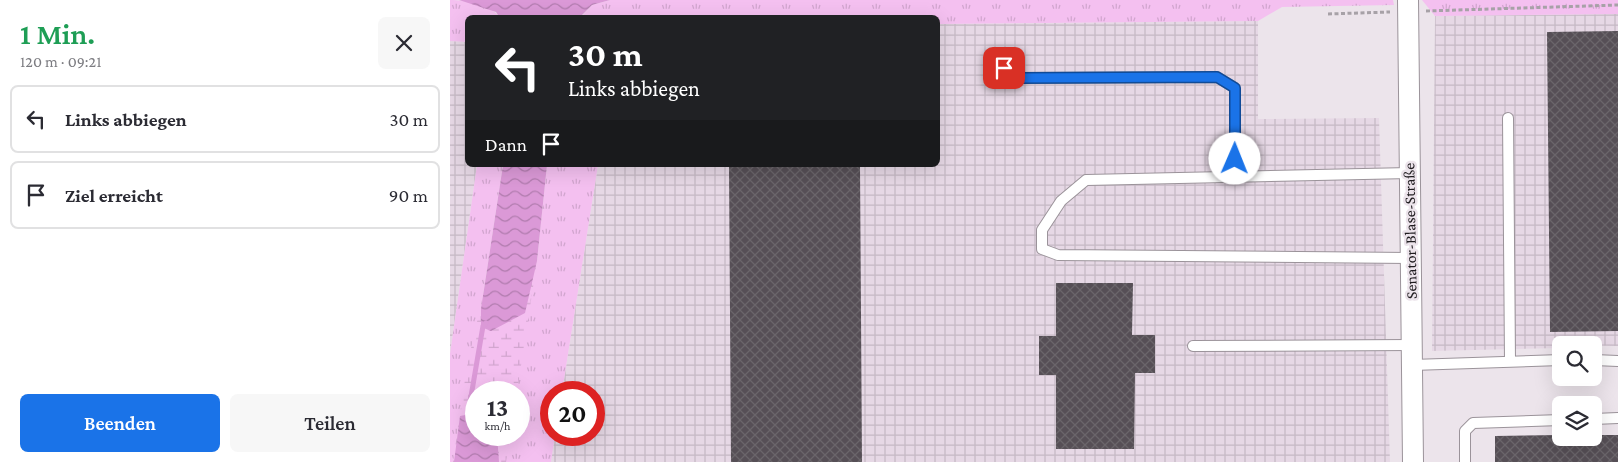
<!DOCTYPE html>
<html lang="de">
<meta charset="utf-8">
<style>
:root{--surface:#fff;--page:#f7f7f7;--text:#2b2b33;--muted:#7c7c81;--line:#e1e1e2;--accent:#1a73e8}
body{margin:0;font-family:"Crimson Pro",serif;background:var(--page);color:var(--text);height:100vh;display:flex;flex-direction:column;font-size:19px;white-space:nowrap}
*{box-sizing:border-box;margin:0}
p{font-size:16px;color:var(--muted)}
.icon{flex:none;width:28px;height:28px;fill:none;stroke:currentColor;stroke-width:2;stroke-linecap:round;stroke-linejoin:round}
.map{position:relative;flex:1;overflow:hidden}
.panel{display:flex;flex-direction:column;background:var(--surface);width:450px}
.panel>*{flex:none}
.guide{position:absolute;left:15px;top:15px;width:475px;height:152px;border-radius:8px;box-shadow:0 5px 20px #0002;background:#202124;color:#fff;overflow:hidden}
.fabs{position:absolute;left:1102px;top:336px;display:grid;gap:10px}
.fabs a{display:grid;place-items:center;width:50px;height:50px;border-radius:8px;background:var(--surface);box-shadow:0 5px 20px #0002;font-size:25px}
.speed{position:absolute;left:15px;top:381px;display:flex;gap:10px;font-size:25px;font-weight:700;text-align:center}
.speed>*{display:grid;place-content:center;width:65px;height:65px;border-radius:50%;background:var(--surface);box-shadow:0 5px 20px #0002;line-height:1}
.speed small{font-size:12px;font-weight:400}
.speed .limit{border:8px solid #d22;background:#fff;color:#111}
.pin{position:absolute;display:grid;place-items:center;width:42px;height:42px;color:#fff;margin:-21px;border-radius:10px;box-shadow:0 2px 8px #0006}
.me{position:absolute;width:55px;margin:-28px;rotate:1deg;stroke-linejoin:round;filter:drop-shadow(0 0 4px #0008)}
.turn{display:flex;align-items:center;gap:18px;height:105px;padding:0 20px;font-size:22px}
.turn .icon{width:65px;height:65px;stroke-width:2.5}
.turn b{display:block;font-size:35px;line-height:42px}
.then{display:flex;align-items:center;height:48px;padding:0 20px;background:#0003;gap:10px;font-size:19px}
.round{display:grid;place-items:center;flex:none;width:52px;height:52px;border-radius:8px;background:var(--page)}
.overview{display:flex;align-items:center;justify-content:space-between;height:85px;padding:0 20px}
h1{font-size:30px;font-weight:600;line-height:38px;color:#1e9e55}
.button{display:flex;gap:10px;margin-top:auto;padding:10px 20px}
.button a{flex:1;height:58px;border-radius:8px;background:var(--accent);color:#fff;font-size:20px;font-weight:600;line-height:58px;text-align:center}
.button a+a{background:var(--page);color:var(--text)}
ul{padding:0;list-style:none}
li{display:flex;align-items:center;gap:15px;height:68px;margin:0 10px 8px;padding:0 10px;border:2px solid var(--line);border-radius:8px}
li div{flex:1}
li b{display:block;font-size:19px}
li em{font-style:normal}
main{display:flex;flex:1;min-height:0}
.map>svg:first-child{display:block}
</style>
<main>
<section class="panel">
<div class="overview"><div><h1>1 Min.</h1><p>120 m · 09:21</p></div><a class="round"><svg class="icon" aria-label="close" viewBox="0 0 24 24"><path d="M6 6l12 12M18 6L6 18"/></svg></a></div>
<ul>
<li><svg class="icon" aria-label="left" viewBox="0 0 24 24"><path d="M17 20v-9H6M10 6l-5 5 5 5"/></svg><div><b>Links abbiegen</b></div><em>30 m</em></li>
<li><svg class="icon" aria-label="arrive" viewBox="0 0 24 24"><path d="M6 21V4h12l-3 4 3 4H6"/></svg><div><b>Ziel erreicht</b></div><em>90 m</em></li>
</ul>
<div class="button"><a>Beenden</a><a>Teilen</a></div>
</section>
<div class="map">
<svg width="1168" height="462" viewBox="0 0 1168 462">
<defs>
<pattern id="industrial-grid" width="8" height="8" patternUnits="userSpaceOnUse" patternTransform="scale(1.25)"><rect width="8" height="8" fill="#e6d8e5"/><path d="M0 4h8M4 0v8" fill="none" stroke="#c5b9c4"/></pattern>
<pattern id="grass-tufts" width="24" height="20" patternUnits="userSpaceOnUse" patternTransform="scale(1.25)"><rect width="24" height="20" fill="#f4c0f0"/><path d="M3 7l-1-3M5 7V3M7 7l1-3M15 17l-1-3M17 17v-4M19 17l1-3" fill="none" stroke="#d1a5ce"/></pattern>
<pattern id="wetland-marsh" width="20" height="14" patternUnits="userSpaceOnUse" patternTransform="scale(1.25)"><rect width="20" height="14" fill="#f4c0f0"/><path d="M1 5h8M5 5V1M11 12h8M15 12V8" fill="none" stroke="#d1a5ce"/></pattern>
<pattern id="water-waves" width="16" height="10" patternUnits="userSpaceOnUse" patternTransform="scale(1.25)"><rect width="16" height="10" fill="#db99d7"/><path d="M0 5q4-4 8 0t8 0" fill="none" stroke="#b17cae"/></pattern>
<pattern id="building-cross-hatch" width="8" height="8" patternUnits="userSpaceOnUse" patternTransform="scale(1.25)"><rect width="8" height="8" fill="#564f56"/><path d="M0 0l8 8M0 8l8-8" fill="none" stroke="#6a656a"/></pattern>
</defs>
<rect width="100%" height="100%" fill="#ece4eb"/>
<!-- industrial -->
<path fill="url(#industrial-grid)" d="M1168,14V346L1111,345V348L982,351L985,16Z
M808,21V119L929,118L940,462H101L105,435H144V392H112L148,165H488V24Z
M0,41L17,42L18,165H27L0,354Z"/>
<!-- grass -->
<path fill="url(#grass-tufts)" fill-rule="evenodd" d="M0,0C15,0 40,5 50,17L18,18L17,42L0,41Z
M160,0H943L944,5L832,7L808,21L488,24V18H130L142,5Z
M972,0H1168V14L985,16Z
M27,165H53L31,309L75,313L87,261L97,165H148L112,392H101V435H105L101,462H0V354ZM26,392H69V435H26Z"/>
<!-- wetland -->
<path fill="url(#wetland-marsh)" d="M87,261L67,392H26V435H60L56,462H3L17,366L37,278Z"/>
<!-- water -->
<path fill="url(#water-waves)" d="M9,0H160L142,5L130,17L50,18L46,12Z
M53,165H97L87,261L75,313L41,331L31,327V309Z
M26,413V435H47L49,462H4L10,416Z"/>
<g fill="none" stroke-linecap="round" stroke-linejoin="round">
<!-- stream -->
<path stroke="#db99d7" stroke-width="5" d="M17,420L33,326L36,323"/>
</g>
<!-- building -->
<path fill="url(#building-cross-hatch)" d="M1168,31V331L1100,332L1097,32Z
M279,165H410L412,462H281Z
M606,283H683L682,335H705V373H685L684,449H606V375H589V336H606Z
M1111,435V438H1144V435H1168V462H1045V436Z"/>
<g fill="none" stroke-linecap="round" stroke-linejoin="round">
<!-- lane casing -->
<g stroke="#9b939a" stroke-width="12">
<path id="lane" d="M540,57L569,78L767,77L785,88V176
M1058,118L1060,361
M960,173L636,180L611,201L592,230V249L608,255L961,258
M743,346L962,345
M1144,360L1168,361
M962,365L1111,360
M1144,419L1168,418
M1015,462V431L1023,423L1111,420"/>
</g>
<!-- street casing -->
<g stroke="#9b939a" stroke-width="22">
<path id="street" d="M958,0L963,462"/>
</g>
<!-- path -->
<path stroke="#a7a1a7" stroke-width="3" stroke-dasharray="4 2.5" stroke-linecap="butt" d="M976,11L1168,5
M878,14L940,12"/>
<!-- lane -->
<use href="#lane" stroke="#fff" stroke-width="10"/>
<!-- street -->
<use href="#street" stroke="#fff" stroke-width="20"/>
</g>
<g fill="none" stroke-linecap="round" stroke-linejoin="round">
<!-- route casing -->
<g stroke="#114b97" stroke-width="12">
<path id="route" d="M554,68L568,78L767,77L785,88V159"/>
</g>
<!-- route -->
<use href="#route" stroke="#1a73e8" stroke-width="9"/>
</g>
<g text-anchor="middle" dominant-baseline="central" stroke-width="5" stroke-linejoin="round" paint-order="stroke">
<!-- street labels -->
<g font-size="16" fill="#201d20" stroke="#ece4eb">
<text transform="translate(960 231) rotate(-91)">Senator-Blase-Straße</text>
</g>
</g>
</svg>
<div class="fabs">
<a><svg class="icon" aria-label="search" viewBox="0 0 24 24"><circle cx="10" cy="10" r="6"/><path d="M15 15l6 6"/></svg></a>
<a><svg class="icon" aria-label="layers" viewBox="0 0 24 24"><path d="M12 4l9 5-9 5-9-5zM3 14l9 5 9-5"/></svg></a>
</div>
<div class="speed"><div>13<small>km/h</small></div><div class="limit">20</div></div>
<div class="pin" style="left:554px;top:68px;background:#d93025"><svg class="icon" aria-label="arrive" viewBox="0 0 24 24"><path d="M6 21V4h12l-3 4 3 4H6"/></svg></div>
<svg class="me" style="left:785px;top:159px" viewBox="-20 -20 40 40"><circle r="19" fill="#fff"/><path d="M0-13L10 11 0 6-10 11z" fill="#1a73e8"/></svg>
<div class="guide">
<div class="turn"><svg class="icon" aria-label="left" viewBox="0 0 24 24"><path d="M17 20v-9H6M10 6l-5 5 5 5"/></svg><div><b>30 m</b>Links abbiegen</div></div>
<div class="then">Dann<svg class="icon" aria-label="arrive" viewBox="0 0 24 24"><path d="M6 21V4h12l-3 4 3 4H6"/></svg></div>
</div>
</div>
</main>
